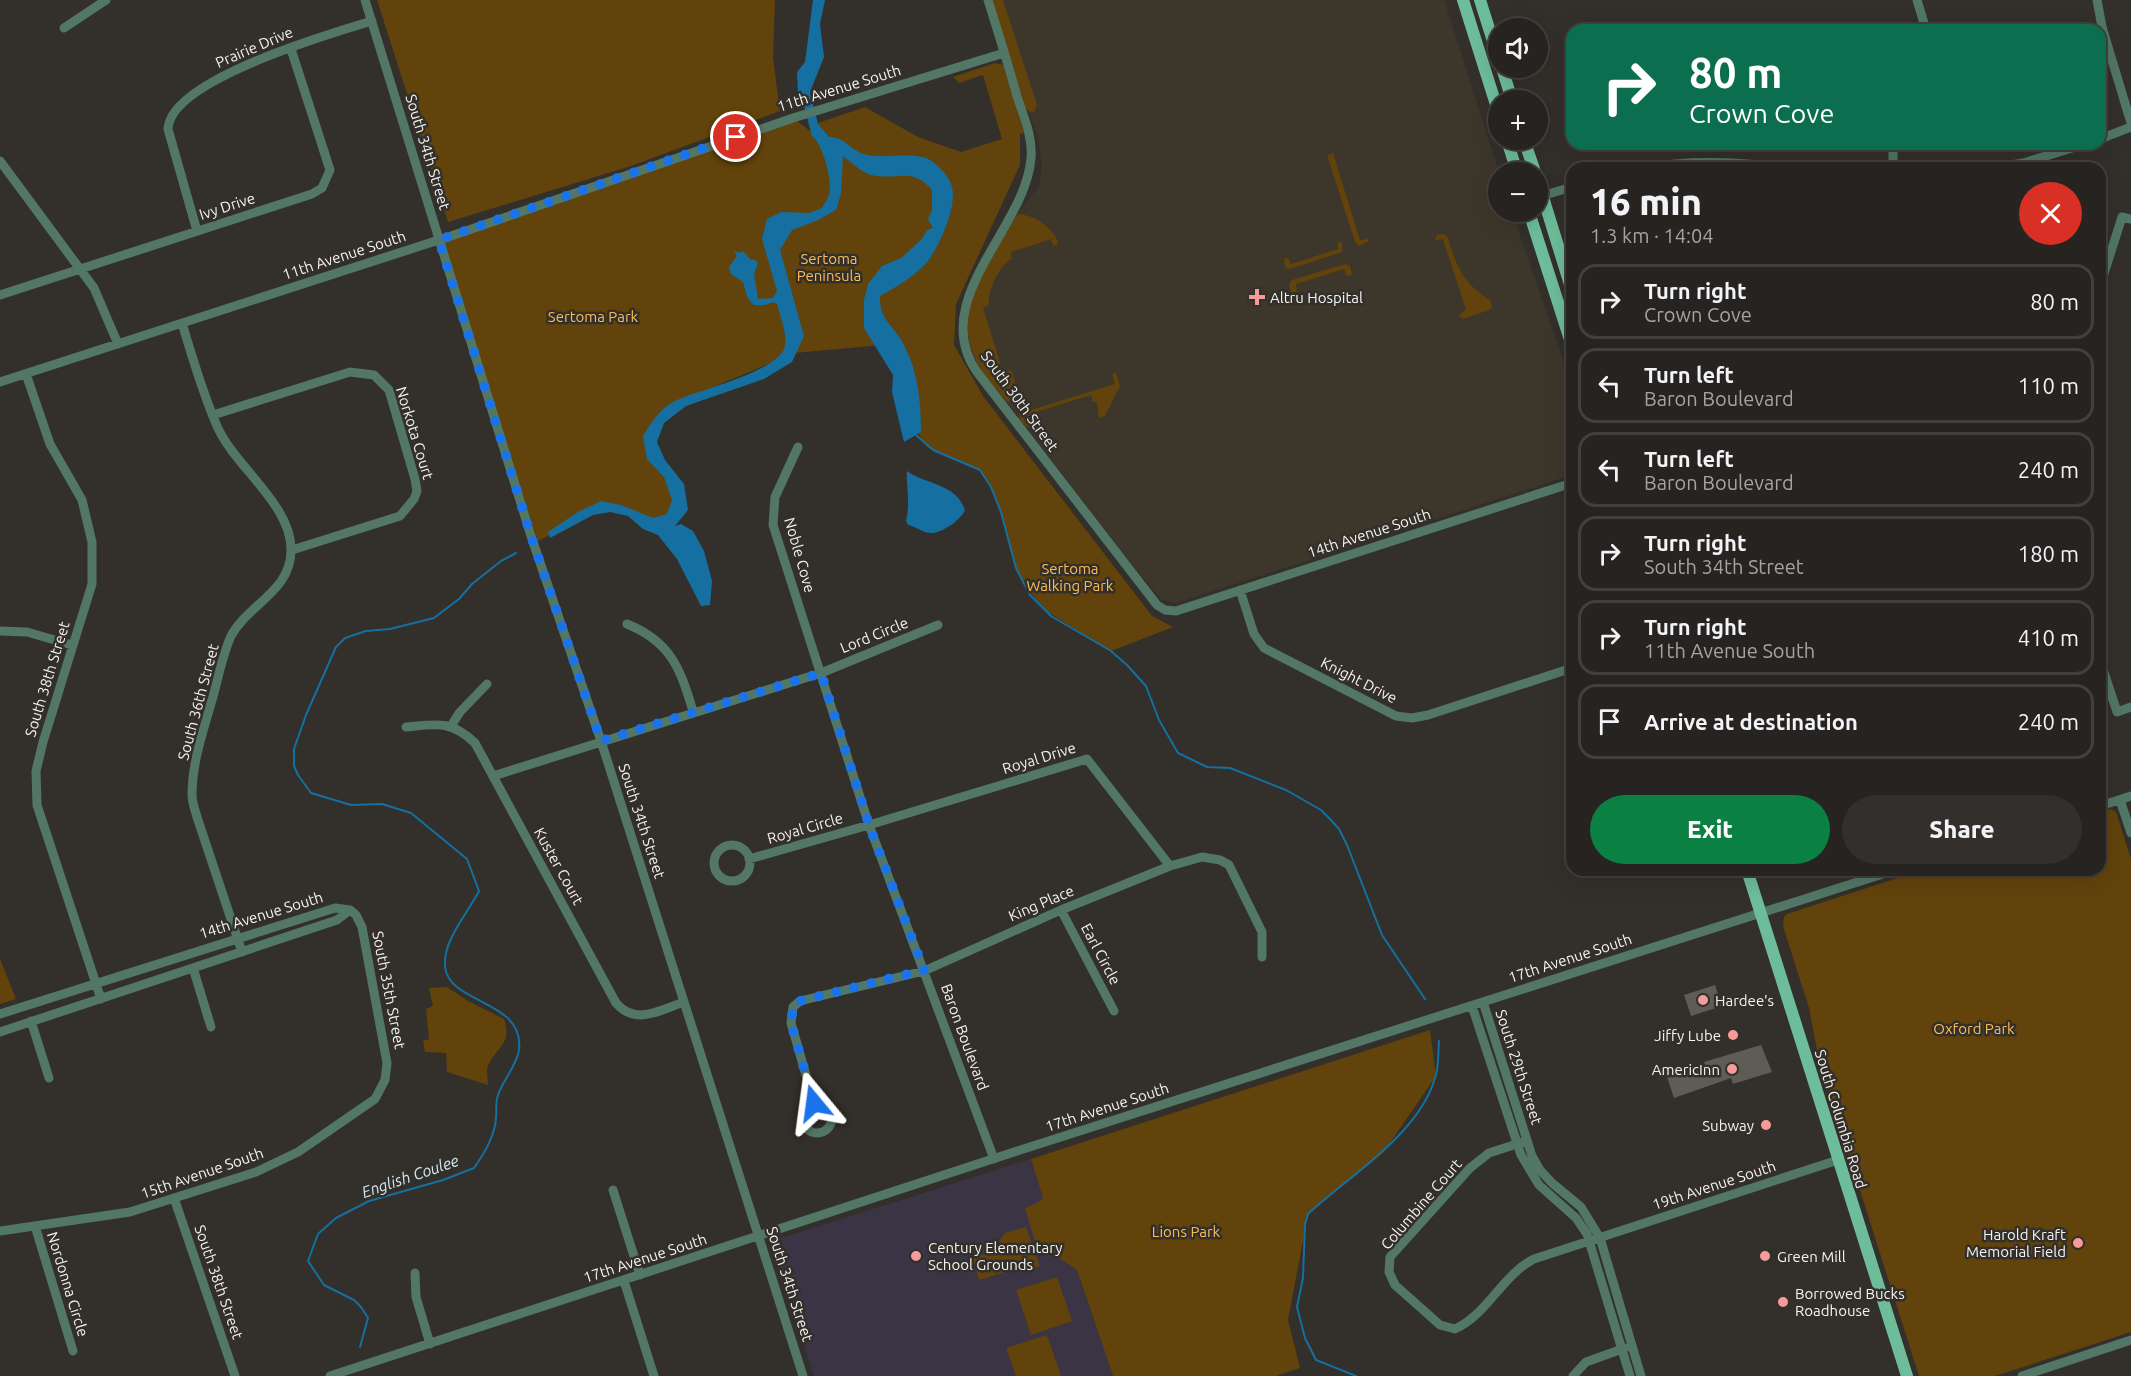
<!DOCTYPE html>
<meta charset="utf-8">
<style>
:root{--surface:#262320;--page:#322f2d;--text:#f1f3f6;--muted:#a4a4a5;--line:#42403e;--accent:#0b8043}
body{margin:0;font-family:Ubuntu,sans-serif;background:var(--page);color:var(--text);height:100vh;display:flex;flex-direction:column;font-size:22px;white-space:nowrap}
*{box-sizing:border-box;margin:0}
p{font-size:20px;color:var(--muted)}
.icon{flex:none;width:33px;height:33px;fill:none;stroke:currentColor;stroke-width:2;stroke-linecap:round;stroke-linejoin:round}
.map{position:relative;flex:1;overflow:hidden}
.panel{position:absolute;left:1566px;top:162px;width:540px;height:714px;display:flex;flex-direction:column;background:var(--surface);border-radius:18px;box-shadow:0 6px 24px #0002,0 0 0 2px var(--line)}
.panel>*{flex:none}
.top-card{position:absolute;left:1566px;top:24px;width:540px;height:126px;border-radius:18px;box-shadow:0 6px 24px #0002,0 0 0 2px var(--line);background:#0b6e4f;color:#fff;overflow:hidden}
.fabs{position:absolute;left:1488px;top:18px;display:grid;gap:12px}
.fabs a{display:grid;place-items:center;width:60px;height:60px;border-radius:50%;background:var(--surface);box-shadow:0 6px 24px #0002,0 0 0 2px var(--line);font-size:30px}
.pin{position:absolute;display:grid;place-items:center;width:51px;height:51px;color:#fff;margin:-26px;border:3px solid #fff;border-radius:50%;box-shadow:0 2px 6px #0007}
.me{position:absolute;width:66px;margin:-33px;rotate:344deg;stroke-linejoin:round;filter:drop-shadow(0 0 4px #0008)}
.turn{display:flex;align-items:center;gap:21px;height:126px;padding:0 24px;font-size:27px}
.turn .icon{width:78px;height:78px;stroke-width:2.5}
.turn b{display:block;font-size:42px;line-height:51px}
.round{display:grid;place-items:center;flex:none;width:63px;height:63px;border-radius:32px;background:var(--page)}
.overview{display:flex;align-items:center;justify-content:space-between;height:102px;padding:0 24px}
h1{font-size:36px;font-weight:800;line-height:45px}
.primary-button{display:flex;gap:12px;margin-top:auto;padding:12px 24px}
.primary-button a{flex:1;height:69px;border-radius:36px;background:var(--accent);color:#fff;font-size:24px;font-weight:800;line-height:69px;text-align:center}
.primary-button a+a{background:var(--page);color:var(--text)}
ul{padding:0;list-style:none}
li{display:flex;align-items:center;gap:18px;height:75px;margin:0 12px 9px;padding:0 12px;border:3px solid var(--line);border-radius:18px}
li div{flex:1}
li b{display:block;font-size:22px}
li em{font-style:normal}
.map>svg:first-child{display:block}
</style>
<div class="map">
<svg width="2131" height="1376" viewBox="0 0 2131 1376">
<rect width="100%" height="100%" fill="#332f2a"/>
<!-- built -->
<path fill="#3d362b" d="M990,0H1444L1499,172L1498,212H1512L1572,386V475L1176,603L1162,600L1137,571L988,378L976,289L1017,214L1039,186L1042,165L1038,138Z"/>
<!-- education -->
<path fill="#3a3445" d="M1031,1159L1043,1198L1039,1202L1035,1242L1077,1270L1113,1376H814L772,1241Z"/>
<!-- green -->
<path fill="#62430b" d="M377,0H775L773,58L780,111L631,166L448,222Z
M992,0H1003L1037,105L1034,112L1028,111L1025,106Z
M995,63L1003,65L1024,133L1020,134V165L956,304L954,345L983,396L1152,616L1173,627L1111,651L1048,612L1034,597L1016,568L1001,512L991,487L979,470L926,446L901,404L893,344L795,353L682,400L651,437L683,506L666,527L623,510L597,511L538,541L439,240L793,118L826,143L818,123L865,107L918,137L961,152L1002,139L983,75L959,83L953,77Z
M1333,153L1360,240L1368,239L1369,241L1359,246L1355,242L1327,155Z
M1019,214C1036,216 1052,227 1058,242L1057,245H1053L1051,239L1011,252L1012,259C999,265 987,292 989,305L983,308L1003,372L1011,370L1018,391L1016,399L1007,402C995,388 981,373 974,356C952,309 993,258 1015,218Z
M1444,234L1447,236C1457,266 1462,283 1490,300L1492,307L1489,310L1463,319L1458,316L1466,310L1443,239L1435,240L1437,235Z
M1338,241L1342,243V252L1290,269L1285,267L1284,258H1288L1291,264L1338,249Z
M1345,264L1350,266L1352,275L1347,276L1344,269L1296,284L1297,292H1291L1289,285L1292,280Z
M1116,373L1120,386L1105,416L1099,418L1097,402H1093L1091,395L1036,412L1038,419L1029,427L1025,426L1020,420L1019,411L1021,410H1031L1115,384L1112,374Z
M2111,809L2116,812L2131,859V1332L1995,1376H1919L1819,1061L1809,1008L1783,926L1784,917L1787,914L1922,870H2100V812Z
M0,959L16,999L0,1004Z
M447,987L468,1001L504,1019C513,1044 496,1047 488,1066C486,1071 488,1079 488,1085L447,1072L446,1053L425,1052L423,1041L429,1039L426,1009L433,1006L429,988Z
M1430,1030L1436,1076L1383,1153L1308,1214L1288,1320L1300,1368L1276,1376H1113L1077,1270L1035,1242L1025,1208L1039,1202L1043,1198L1031,1159Z
M1026,1227L1040,1266L1017,1272L1016,1269L979,1280L973,1258L1001,1249L999,1241L1005,1233Z
M1057,1277L1072,1321L1031,1335L1016,1290Z
M1047,1335L1061,1376H1016L1006,1348Z"/>
<!-- water -->
<path fill="#1570a1" d="M813,0H825L820,24L824,57L810,92L818,124L829,137C844,137 849,148 861,153C879,161 914,150 930,160C938,165 947,174 951,184C959,203 940,245 928,261C915,276 897,287 880,296C879,321 894,325 904,345C918,372 921,402 921,432L904,442L892,392L893,375L864,328V300L868,284L882,266L901,258L922,239L927,230L933,228L928,219L932,211V190C912,166 897,181 871,175C861,172 851,162 843,156L841,193L836,210L816,221L792,230L780,250L804,336L792,362L764,379L686,406L664,423L657,442L665,460L684,484L688,510L675,526L681,524L693,531L704,551L712,581L710,605L701,606L677,559L658,535L643,529L628,516L610,512L593,515L550,538L548,532L578,512L601,501L621,505L653,518L667,514L672,500L664,477L647,459L643,436C651,423 659,410 673,402C695,390 782,372 785,345C787,333 780,316 777,304L773,302L765,305H754L748,299L743,282L731,274L729,267L737,256L733,250L739,253L743,251L751,260L754,259L758,263L754,274L758,299L773,298L777,291L762,239L767,219L781,212L809,213L822,208C824,204 828,199 829,195C833,182 823,144 812,136L804,106L798,93L797,72L805,62Z
M907,471C926,485 956,483 965,510C961,520 941,534 930,533C921,532 915,526 908,525C905,518 906,522 907,516C910,498 906,487 907,471Z"/>
<g fill="none" stroke-linecap="round" stroke-linejoin="round">
<!-- stream -->
<path stroke="#1570a1" stroke-width="2" d="M916,435L933,450L980,470L991,487L1001,512L1016,568L1030,595L1051,616L1111,651L1127,665L1146,686L1159,720L1178,753L1207,767L1230,768L1286,790L1321,810L1330,819L1339,829L1347,845L1382,935L1425,999
M360,1347L368,1318L361,1307L354,1300L324,1285L308,1261L318,1234L336,1218L369,1201L443,1180L474,1168C484,1154 495,1135 496,1118C497,1110 495,1103 498,1095C503,1080 517,1065 519,1050C525,999 448,1005 445,966C443,940 468,913 479,891L467,859L411,813L382,804L351,805L311,793L298,775L294,766V749L306,715L336,647L345,638L366,631L390,629L434,618L459,599L472,584L501,561L516,553
M1356,1376L1316,1360L1305,1338L1297,1307L1303,1278L1305,1224L1308,1214C1349,1176 1419,1134 1435,1078C1439,1067 1438,1053 1439,1041"/>
</g>
<!-- building -->
<path fill="#5f5b55" d="M1715,985L1722,1006L1691,1016L1684,995Z
M1761,1045L1772,1072L1733,1084L1731,1078L1674,1098L1667,1077L1705,1065L1704,1062Z"/>
<g fill="none" stroke-linecap="round" stroke-linejoin="round">
<!-- minor -->
<path stroke="#527766" stroke-width="9" d="M365,0L531,536L601,741L803,1376
M988,0C998,32 1008,64 1017,96C1023,115 1033,137 1031,158C1026,228 927,300 977,372L1157,605L1165,610L1176,611L1572,483
M1917,0L1926,30
M2097,0L2102,27L2131,123
M64,28L106,0
M2100,139L2131,127
M1893,144V168
M0,161L94,288L118,344
M1641,168C1689,160 1735,161 1784,168
M1993,168L2023,163L2085,144
M1538,197L1572,187
M197,231L168,129C170,80 329,34 372,21
M2100,286L2122,217L2131,219
M0,295L312,194L322,188L330,170L291,49
M182,323C192,357 203,394 217,426C234,466 291,504 291,549C292,591 248,604 231,636C223,654 219,674 214,693C205,726 192,760 192,795C192,802 195,810 197,817L242,952
M26,374L50,444L82,500L92,542V584L43,742L36,771L37,805L101,999
M0,382L451,236L793,118L1004,53
M213,415L350,372L374,375L389,390L415,479L417,491L414,499L400,516L292,550
M798,447L775,497L773,525L869,825L994,1159
M1240,590L1254,634L1264,648L1396,716L1412,718L1428,715L1572,668
M627,624C671,642 680,668 693,711
M0,631L27,632L72,645
M2100,660L2117,712L2131,707
M451,726L460,712L487,684
M406,727C437,724 451,720 475,743L616,1003C636,1026 660,1010 684,1002
M493,776L821,673L938,625
M2120,800L2131,833
M2100,806L2131,796
M714 863a18 18 0 1 1 36 0a18 18 0 1 1-36 0Z
M749,859L869,825L1087,759L1170,866
M1061,910L1114,1011
M193,968L211,1027
M1483,1002L1532,1156L1540,1170L1552,1183L1581,1207L1600,1238L1641,1376
M1472,1006L1521,1155L1539,1185L1576,1218L1587,1234L1630,1376
M0,1014L335,908L350,910
M31,1021L49,1078
M0,1032L337,920L350,910
M802 1118a15 15 0 1 1 30 0a15 15 0 1 1-30 0Z
M814,1103L791,1023L793,1007L800,1001L924,971L1061,910L1170,866L1202,857L1220,860L1229,865L1262,932V957
M1526,1141L1489,1153L1470,1168L1390,1257L1389,1272L1395,1285L1440,1325L1455,1329C1488,1314 1502,1275 1534,1259L1838,1160
M613,1190L640,1275
M174,1198L235,1376
M35,1226L73,1351
M0,1231L130,1212L256,1172L298,1152L375,1099L385,1080L387,1063L362,927L356,915L350,910
M415,1273L416,1297L430,1344
M624,1281L654,1376
M330,1376L1011,1153L1895,870
M1573,1376L1586,1362L1625,1348
M2022,1376L2131,1340"/>
<!-- major -->
<path stroke="#6ebd9a" stroke-width="12" d="M1463,0L1498,111
M1480,0L1498,57
M1502,68L1512,100
M1507,140L1517,172
M1524,140L1535,172
M1538,181L1572,291
M1529,212L1572,346
M1747,870L1907,1376"/>
</g>
<g fill="none" stroke-linecap="round" stroke-linejoin="round">
<!-- route -->
<path stroke="#1a73e8" stroke-width="10" stroke-dasharray="0 18" d="M736,137L439,240L531,536L601,741L821,673L869,825L924,970L800,1001L793,1007L791,1023L814,1103"/>
</g>
<!-- markers -->
<g fill="#f59b98" stroke="#332f2a" stroke-width="2">
<path d="M1254 288h6v6h6v6h-6v6h-6v-6h-6v-6h6z"/>
<circle cx="1703" cy="1000" r="6"/>
<circle cx="1733" cy="1035" r="6"/>
<circle cx="1732" cy="1069" r="6"/>
<circle cx="1766" cy="1125" r="6"/>
<circle cx="2078" cy="1243" r="6"/>
<circle cx="916" cy="1256" r="6"/>
<circle cx="1765" cy="1256" r="6"/>
<circle cx="1783" cy="1302" r="6"/>
</g>
<g text-anchor="middle" dominant-baseline="central" stroke-width="5" stroke-linejoin="round" paint-order="stroke">
<!-- street labels -->
<g font-size="15" fill="#f5f3ef" stroke="#332f2a">
<text transform="translate(254 47) rotate(-23)">Prairie Drive</text>
<text transform="translate(839 88) rotate(-17)">11th Avenue South</text>
<text transform="translate(428 152) rotate(73)">South 34th Street</text>
<text transform="translate(227 206) rotate(-18)">Ivy Drive</text>
<text transform="translate(344 255) rotate(-18)">11th Avenue South</text>
<text transform="translate(1020 401) rotate(54)">South 30th Street</text>
<text transform="translate(415 433) rotate(73)">Norkota Court</text>
<text transform="translate(1369 533) rotate(-18)">14th Avenue South</text>
<text transform="translate(800 555) rotate(74)">Noble Cove</text>
<text transform="translate(874 635) rotate(-22)">Lord Circle</text>
<text transform="translate(47 679) rotate(-73)">South 38th Street</text>
<text transform="translate(1359 680) rotate(27)">Knight Drive</text>
<text transform="translate(198 702) rotate(-75)">South 36th Street</text>
<text transform="translate(1039 758) rotate(-17)">Royal Drive</text>
<text transform="translate(642 821) rotate(72)">South 34th Street</text>
<text transform="translate(805 828) rotate(-16)">Royal Circle</text>
<text transform="translate(559 866) rotate(61)">Kuster Court</text>
<text transform="translate(1041 903) rotate(-23)">King Place</text>
<text transform="translate(261 915) rotate(-17)">14th Avenue South</text>
<text transform="translate(1101 954) rotate(62)">Earl Circle</text>
<text transform="translate(1570 958) rotate(-18)">17th Avenue South</text>
<text transform="translate(389 990) rotate(79)">South 35th Street</text>
<text transform="translate(965 1037) rotate(70)">Baron Boulevard</text>
<text transform="translate(1519 1067) rotate(72)">South 29th Street</text>
<text transform="translate(1107 1107) rotate(-18)">17th Avenue South</text>
<text transform="translate(1841 1119) rotate(73)">South Columbia Road</text>
<text transform="translate(202 1173) rotate(-19)">15th Avenue South</text>
<text transform="translate(1714 1185) rotate(-18)">19th Avenue South</text>
<text transform="translate(1421 1204) rotate(-49)">Columbine Court</text>
<text transform="translate(645 1258) rotate(-18)">17th Avenue South</text>
<text transform="translate(219 1282) rotate(71)">South 38th Street</text>
<text transform="translate(68 1284) rotate(73)">Nordonna Circle</text>
<text transform="translate(790 1284) rotate(72)">South 34th Street</text>
</g>
<!-- park labels -->
<g font-size="15" fill="#fdbd55" stroke="#332f2a">
<text x="829" y="258">Sertoma<tspan x="829" dy="17">Peninsula</tspan></text>
<text x="593" y="316">Sertoma Park</text>
<text x="1070" y="568">Sertoma<tspan x="1070" dy="17">Walking Park</tspan></text>
<text x="1974" y="1028">Oxford Park</text>
<text x="1186" y="1231">Lions Park</text>
</g>
<!-- poi labels -->
<g font-size="15" fill="#f5f3ef" stroke="#332f2a" text-anchor="start">
<text x="1270" y="297">Altru Hospital</text>
<text x="1715" y="1000">Hardee's</text>
<text x="1721" y="1035" text-anchor="end">Jiffy Lube</text>
<text x="1720" y="1069" text-anchor="end">AmericInn</text>
<text x="1754" y="1125" text-anchor="end">Subway</text>
<text x="2066" y="1234" text-anchor="end">Harold Kraft<tspan x="2066" dy="17">Memorial Field</tspan></text>
<text x="928" y="1247">Century Elementary<tspan x="928" dy="17">School Grounds</tspan></text>
<text x="1777" y="1256">Green Mill</text>
<text x="1795" y="1293">Borrowed Bucks<tspan x="1795" dy="17">Roadhouse</tspan></text>
</g>
<!-- water labels -->
<g font-size="16" font-style="italic" fill="#d2e6f3" stroke="#332f2a">
<text transform="translate(410 1176) rotate(-19)">English Coulee</text>
</g>
</g>
</svg>
<div class="fabs">
<a><svg class="icon" aria-label="sound" viewBox="0 0 24 24"><path d="M4 9h4l5-4v14l-5-4H4zM17 9q2 3 0 6"/></svg></a>
<a>+</a>
<a>−</a>
</div>
<div class="pin" style="left:736px;top:137px;background:#d93025"><svg class="icon" aria-label="arrive" viewBox="0 0 24 24"><path d="M6 21V4h12l-3 4 3 4H6"/></svg></div>
<svg class="me" style="left:814px;top:1103px" viewBox="-20 -20 40 40"><path d="M0-17L14 15 0 8-14 15z" fill="#1a73e8" stroke="#fff" stroke-width="4"/></svg>
<div class="top-card">
<div class="turn"><svg class="icon" aria-label="right" viewBox="0 0 24 24"><path d="M7 20v-9h11M14 6l5 5-5 5"/></svg><div><b>80 m</b>Crown Cove</div></div>
</div>
<section class="panel">
<div class="overview"><div><h1>16 min</h1><p>1.3 km · 14:04</p></div><a class="round" style="background:#d93025;color:#fff"><svg class="icon" aria-label="close" viewBox="0 0 24 24"><path d="M6 6l12 12M18 6L6 18"/></svg></a></div>
<ul>
<li><svg class="icon" aria-label="right" viewBox="0 0 24 24"><path d="M7 20v-9h11M14 6l5 5-5 5"/></svg><div><b>Turn right</b><p>Crown Cove</p></div><em>80 m</em></li>
<li><svg class="icon" aria-label="left" viewBox="0 0 24 24"><path d="M17 20v-9H6M10 6l-5 5 5 5"/></svg><div><b>Turn left</b><p>Baron Boulevard</p></div><em>110 m</em></li>
<li><svg class="icon" aria-label="left" viewBox="0 0 24 24"><path d="M17 20v-9H6M10 6l-5 5 5 5"/></svg><div><b>Turn left</b><p>Baron Boulevard</p></div><em>240 m</em></li>
<li><svg class="icon" aria-label="right" viewBox="0 0 24 24"><path d="M7 20v-9h11M14 6l5 5-5 5"/></svg><div><b>Turn right</b><p>South 34th Street</p></div><em>180 m</em></li>
<li><svg class="icon" aria-label="right" viewBox="0 0 24 24"><path d="M7 20v-9h11M14 6l5 5-5 5"/></svg><div><b>Turn right</b><p>11th Avenue South</p></div><em>410 m</em></li>
<li><svg class="icon" aria-label="arrive" viewBox="0 0 24 24"><path d="M6 21V4h12l-3 4 3 4H6"/></svg><div><b>Arrive at destination</b></div><em>240 m</em></li>
</ul>
<div class="primary-button"><a>Exit</a><a>Share</a></div>
</section>
</div>
